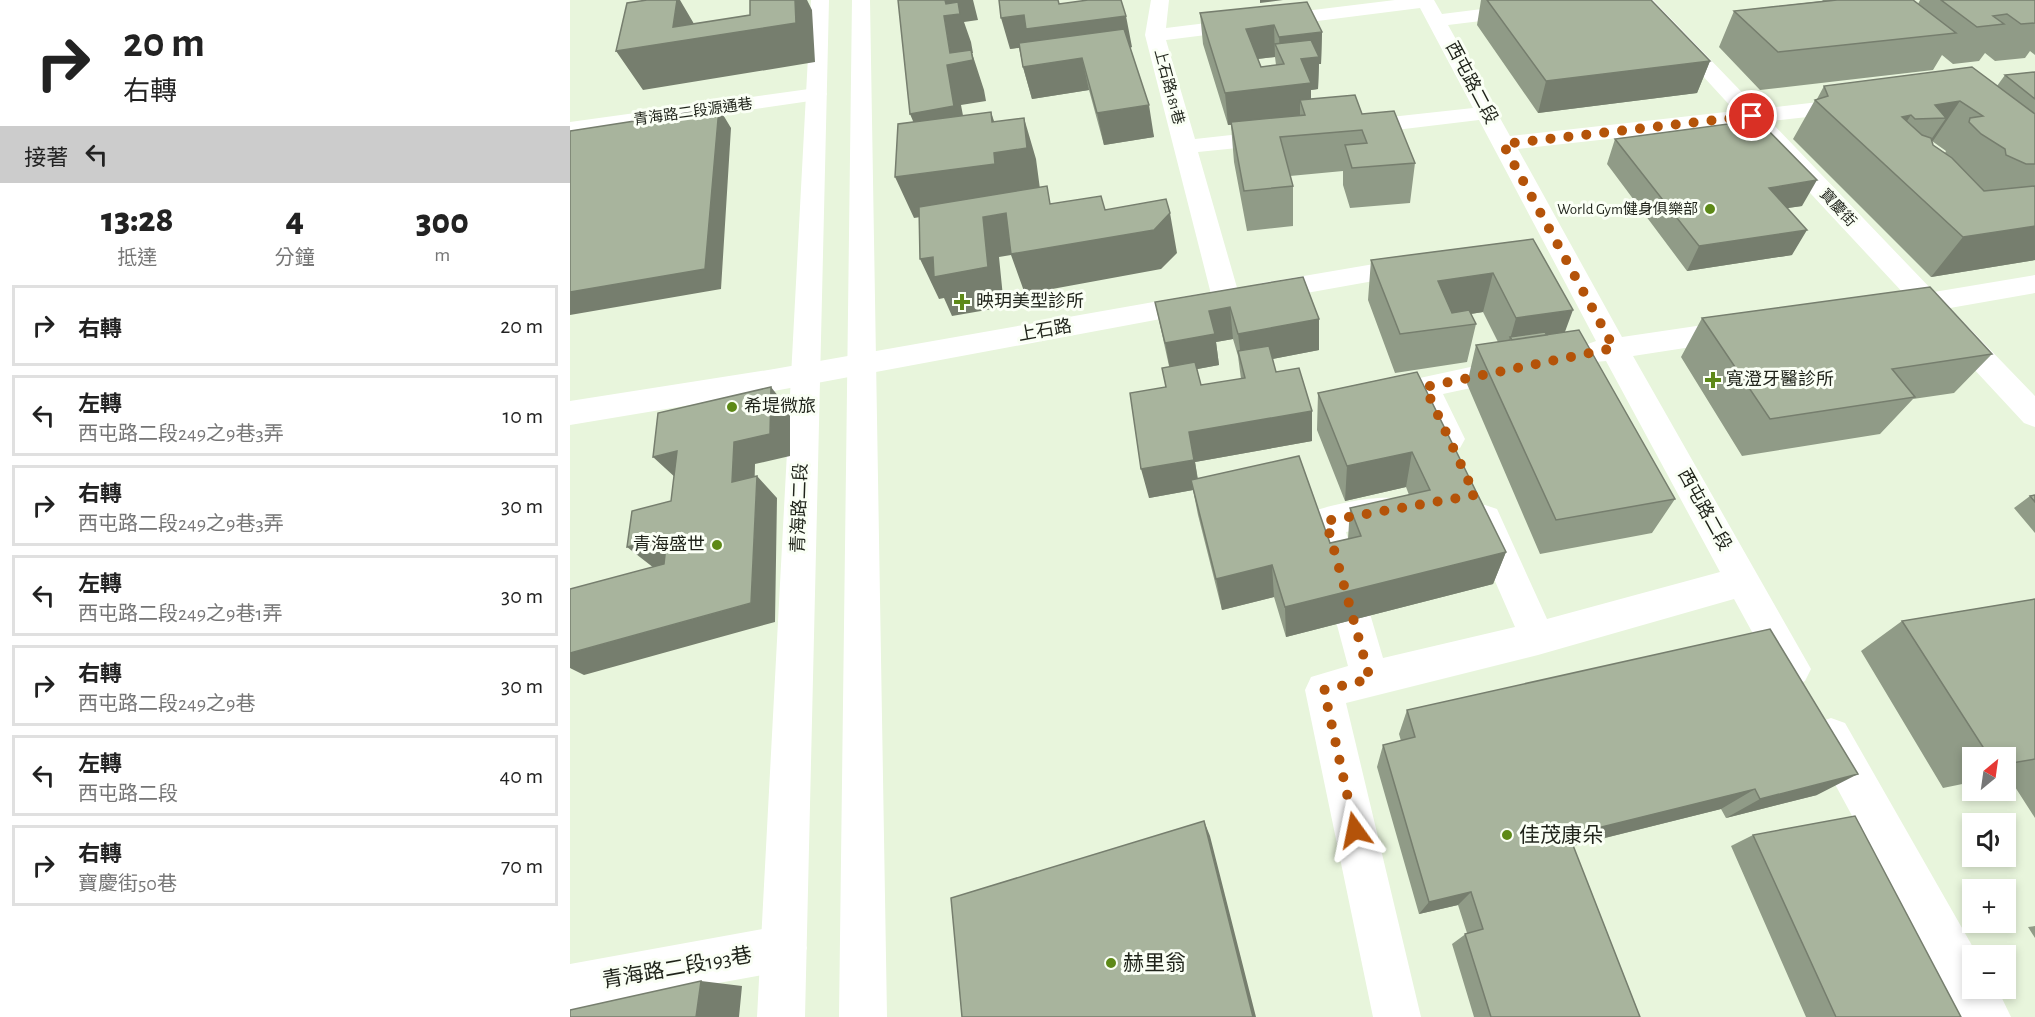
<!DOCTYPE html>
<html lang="zh-TW">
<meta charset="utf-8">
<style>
:root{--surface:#fff;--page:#f2f2f2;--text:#222;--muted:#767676;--line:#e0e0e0}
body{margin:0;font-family:"Alegreya Sans","Noto Sans TC",sans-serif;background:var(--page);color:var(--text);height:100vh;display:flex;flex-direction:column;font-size:22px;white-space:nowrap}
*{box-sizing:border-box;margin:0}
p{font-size:20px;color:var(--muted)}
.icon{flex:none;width:33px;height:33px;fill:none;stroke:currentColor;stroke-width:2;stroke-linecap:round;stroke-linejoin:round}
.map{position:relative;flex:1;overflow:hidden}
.panel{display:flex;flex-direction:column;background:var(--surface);width:570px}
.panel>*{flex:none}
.top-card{background:#fff;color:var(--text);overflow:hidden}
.needle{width:39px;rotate:29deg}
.fabs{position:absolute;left:1392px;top:747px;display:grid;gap:12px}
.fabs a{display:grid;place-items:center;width:54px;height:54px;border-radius:0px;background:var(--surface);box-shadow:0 3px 9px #0003;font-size:30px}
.pin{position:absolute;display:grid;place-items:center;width:51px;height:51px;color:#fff;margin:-26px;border:3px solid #fff;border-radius:50%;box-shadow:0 2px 6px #0007}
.me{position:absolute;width:66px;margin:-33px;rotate:348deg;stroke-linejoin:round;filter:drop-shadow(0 0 4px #0008)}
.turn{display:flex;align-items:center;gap:21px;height:126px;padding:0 24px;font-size:27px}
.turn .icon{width:78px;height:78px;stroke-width:2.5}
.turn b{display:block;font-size:42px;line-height:51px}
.then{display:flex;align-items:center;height:57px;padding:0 24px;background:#0003;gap:12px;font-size:22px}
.eta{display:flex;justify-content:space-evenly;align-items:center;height:102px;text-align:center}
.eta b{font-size:36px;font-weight:800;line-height:42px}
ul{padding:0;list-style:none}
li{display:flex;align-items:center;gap:18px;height:81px;margin:0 12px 9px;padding:0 12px;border:3px solid var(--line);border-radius:0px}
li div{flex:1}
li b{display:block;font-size:22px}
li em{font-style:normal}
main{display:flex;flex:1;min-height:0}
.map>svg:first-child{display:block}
</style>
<main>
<section class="panel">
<div class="top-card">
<div class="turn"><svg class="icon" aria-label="right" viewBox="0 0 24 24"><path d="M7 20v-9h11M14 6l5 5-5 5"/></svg><div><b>20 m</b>右轉</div></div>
<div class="then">接著<svg class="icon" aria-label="left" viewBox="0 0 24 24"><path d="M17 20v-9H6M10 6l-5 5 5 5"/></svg></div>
</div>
<div class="eta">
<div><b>13:28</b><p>抵達</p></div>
<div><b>4</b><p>分鐘</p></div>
<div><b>300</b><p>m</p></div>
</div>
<ul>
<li><svg class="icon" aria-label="right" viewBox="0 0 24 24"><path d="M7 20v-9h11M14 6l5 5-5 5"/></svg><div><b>右轉</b></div><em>20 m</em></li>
<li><svg class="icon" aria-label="left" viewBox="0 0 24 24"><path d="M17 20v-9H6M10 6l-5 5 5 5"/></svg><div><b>左轉</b><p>西屯路二段249之9巷3弄</p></div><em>10 m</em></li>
<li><svg class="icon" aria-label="right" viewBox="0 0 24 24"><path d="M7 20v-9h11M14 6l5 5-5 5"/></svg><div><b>右轉</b><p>西屯路二段249之9巷3弄</p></div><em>30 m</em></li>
<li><svg class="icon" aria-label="left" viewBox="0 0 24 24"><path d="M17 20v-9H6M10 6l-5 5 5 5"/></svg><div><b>左轉</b><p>西屯路二段249之9巷1弄</p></div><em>30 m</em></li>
<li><svg class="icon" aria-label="right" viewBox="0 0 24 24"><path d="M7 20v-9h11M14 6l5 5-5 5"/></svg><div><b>右轉</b><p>西屯路二段249之9巷</p></div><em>30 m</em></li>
<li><svg class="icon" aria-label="left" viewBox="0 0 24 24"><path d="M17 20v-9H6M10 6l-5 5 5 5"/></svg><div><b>左轉</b><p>西屯路二段</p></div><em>40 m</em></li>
<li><svg class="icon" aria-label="right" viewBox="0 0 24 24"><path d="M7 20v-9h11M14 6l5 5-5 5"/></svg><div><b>右轉</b><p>寶慶街50巷</p></div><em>70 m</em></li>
</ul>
</section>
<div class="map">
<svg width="1465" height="1017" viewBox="0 0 1465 1017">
<rect width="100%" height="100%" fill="#e8f5dc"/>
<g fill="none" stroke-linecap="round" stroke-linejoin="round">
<!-- minor -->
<path fill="#fff" fill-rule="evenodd" d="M581,0H599L596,28L825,0H864L872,14L985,0H1042L1040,4L1033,6L878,25L940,136L1165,111L1063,0H1083L1188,109L1283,98L1291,100L1294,105L1291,110L1283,112L1200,121L1364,292L1465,275V293L1380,308L1465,396V427L1454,423L1351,312L1328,316L1318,314L1314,307L1318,300L1336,296L1176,124L948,149L1052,337L1167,320L1177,323L1181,330L1177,337L1167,340L1063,356L1241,669L1235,681L1222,687L1209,681L1164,599L968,655L776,703L851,1017H803L735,690L741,677L778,666L739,521L744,511C766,503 814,493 836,500L841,510L836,520L776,532L813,658L945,627L898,519L903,509L915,505L927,509L977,619L1150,572L1036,361L1025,362L1015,359L1011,352L1015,345L1026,341L909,120L784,135L776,133L773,128L776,123L784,121L903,108L850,8L596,40L625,139L706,130L714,132L717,137L714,142L706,144L628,152L670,298L666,305L656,307L646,305L642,298L575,35Z
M246,88L254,89L257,94L254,99L0,136V122Z
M845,257L854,260L858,266L854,272L692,301L682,298L678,292L682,286L692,283Z
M629,294L639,296L643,303L639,310L204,391L0,425V401L204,369Z
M942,358L952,361L957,369L952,377L873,394L895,439L890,448L879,451L868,448L840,387L845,379Z
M1261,718L1275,723L1408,956H1402V988H1427L1441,1017H1391L1247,751L1241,737L1247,723Z
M214,925L230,932L237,948L230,964L214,971L0,1010V964Z"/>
<!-- major -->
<path fill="#fff" fill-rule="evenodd" d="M241,0H259L235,1017H187Z
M282,0H300L317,1017H269Z"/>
</g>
<!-- wall -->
<path fill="#909b87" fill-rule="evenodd" d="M911,0H1081L1140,61L1127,93L968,113L907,25Z
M1253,0H1343L1348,4L1350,0H1465V55L1460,51L1455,58L1425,61L1415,53L1409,61L1383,64L1372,55L1363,70L1190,90L1149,47L1164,11L1252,1Z
M489,4L562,47L560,48L584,137L534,145L519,90L462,99L453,67L449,48L440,49Z
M630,13L752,32L751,64H749L748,89L741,90V99L792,114L845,163L840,203L780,208L773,185V171L720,176L723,186V226L677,231L664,162L661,125H658L633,44ZM705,57L706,65L691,67L688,59Z
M1465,72V260L1361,277L1223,139L1245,100L1247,99L1254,86H1427L1435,75ZM1362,141L1376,151L1375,153L1363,145Z
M1045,139L1232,206L1217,208L1222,255L1117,271L1037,164Z
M963,239L995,332L1105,499L1082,533L970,554L897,384L906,345L928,342L913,312L901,314L906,324L897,362L825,373L798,300L801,260Z
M733,277L749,319V350L702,359L706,372L742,411V441L625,462L628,479L760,543L778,539L780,508L839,495L836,487L775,501L747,430L748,393L847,372L936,552L923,584L716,637L704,597L652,610L628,515L623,490L579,498L599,366L585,302ZM663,339L668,356L671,379L631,385L627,369L649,365L646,342Z
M1132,318L1422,354L1384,393L1343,399L1310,434L1172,456L1111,357Z
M1465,495V533L1444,508L1460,496Z
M1465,599V818L1438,776H1436V758H1402V782L1373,788L1291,651L1332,621Z
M837,710L1247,795L1156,818L1151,809L1003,846L1070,1017H904L882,944L897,933L888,905L849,914L807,767L813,745L831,741L829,734Z
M1183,835L1391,1017H1236L1161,846Z
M1465,926V938L1458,927Z"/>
<!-- shaded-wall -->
<path fill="#767e6e" d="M107,0H110L130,34L225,0H237L242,10L245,62L73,90L46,51L103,27Z
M375,0H403L408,20L394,22L401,42L403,53H402L414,90L416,101L391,105L399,147L357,154L340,114L377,65L380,53L374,16Z
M690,0H713L690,3Z
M454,15L556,16L562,47L465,60L461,46L440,49L431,18Z
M704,25L705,57L678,60L676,29Z
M752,32L751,64H749L748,89L741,90V115L730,100V116L658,125L655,93L714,64L710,54L709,37Z
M512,58L519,90L462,99L453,67Z
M1140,61L1127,93L968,113L976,81Z
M1390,101L1363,141H1360L1376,118L1365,105Z
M579,105L584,137L534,145L527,113Z
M149,108L161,128L151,289L0,315V292Z
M421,112L434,151L454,118L466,159L470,189L439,204L344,218L325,177L422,122Z
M1341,115L1315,155L1332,117Z
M1247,180L1232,206L1185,213L1199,188Z
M436,213H600L607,253L591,269L455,294L441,255L429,257L434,307L382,316L374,298L369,299L350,259L413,217Z
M1465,226V260L1361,277L1393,237Z
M1237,230L1222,255L1117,271L1129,246Z
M923,273L913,312L861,320L868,281Z
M660,307L663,339L646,342L649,365L601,374L595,343L639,311Z
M1003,310L989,348L940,337L935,357L946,318Z
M749,319V350L672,365L668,334Z
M201,387L220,411V456L185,464L184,504L162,482L164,442Z
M742,411V441L625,462L629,489L621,480L623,490L579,498L571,469L619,432Z
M107,451V479L83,457Z
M842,452L836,487L775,501L777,466Z
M187,476L207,498L205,622L14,675L0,668V653L181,603Z
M97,537L123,557L84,568L57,547Z
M936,552L923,584L716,637L715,607Z
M702,565L704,597L652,610L646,579Z
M1288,774L1247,795L1156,818L1190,799Z
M1185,789L1151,809L978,852L999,835Z
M634,821L640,836L686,1017H683Z
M901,892L888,905L849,914L859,902Z
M131,981L172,986L169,1017H126Z"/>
<!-- building -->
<path fill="#a8b49d" stroke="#767e6e" stroke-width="1.5" d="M77,0H107L103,27L180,15V0H225L226,23L46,51L57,3Z
M328,0H375L376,4L388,2L390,14L374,16L380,53L401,50L403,60L377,65L384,106L340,114Z
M429,0H488L489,4L518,0H551L556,16L456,29L454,15L431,18Z
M917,0H1081L1140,61L976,81Z
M1267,0H1343L1386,33L1208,52L1164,11Z
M1371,0H1465V23L1451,24L1437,14L1423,16L1434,24L1407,27Z
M737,2L752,32L709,37L704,25L676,29L691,67L714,64L705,44L741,40L749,57L731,59L741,83L655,93L630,13Z
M554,29L579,105L527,113L512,58L453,67L449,43Z
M1402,67L1465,114V164H1456L1436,155L1435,149L1411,134L1399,122L1400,118L1413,116L1390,101L1365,105L1376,118L1345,119L1341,115L1332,117L1352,135L1361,138L1363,145L1382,158L1414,191L1465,186V226L1393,237L1245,100L1258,96L1254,86Z
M1465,72V99L1435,75Z
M785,95L792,114L824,111L845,163L782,168L775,145L797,143L792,130L710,137L723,186L674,191L661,122L735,115L730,100Z
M149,108L135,269L0,292V131Z
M421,112L422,122L454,118L457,148L424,153L425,164L325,177L328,124Z
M1188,120L1247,180L1199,188L1237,230L1129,246L1045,139Z
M477,186L480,204L531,196L535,210L596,199L600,213L584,230L441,254L436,213L413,217L418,267L364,277L363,257L350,259L349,207Z
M963,239L1003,310L946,318L923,273L868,281L882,313L899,310L906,324L830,334L801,260Z
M733,277L749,319L668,334L660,307L639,311L645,334L595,343L585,302Z
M1360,287L1422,354L1322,369L1345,397L1200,419L1132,318Z
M1009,330L1105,499L986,520L906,345Z
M975,332L977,335L942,340L940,337Z
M699,346L706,372L729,368L742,411L619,432L624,460L571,469L560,393L596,387L592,368L625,362L631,385L675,378L668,351Z
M847,372L936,552L715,607L702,565L646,579L621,480L729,456L760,543L791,536L780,508L860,490L842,452L777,466L748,393Z
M201,387L200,434L164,442L162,482L187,476L181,603L0,653V589L94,564L97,537L57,547L62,511L101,501L107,451L83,457L88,413Z
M1465,495V502L1460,496Z
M1465,599V759L1436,764V758H1420L1332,621Z
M1200,629L1288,774L1190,799L1185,789L999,835L1070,1017H921L895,934L913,929L901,892L859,902L813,745L845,737L837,710Z
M1285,816L1391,1017H1266L1183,835Z
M634,821L683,1017H392L381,898Z
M131,981L126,1017H0V1010Z"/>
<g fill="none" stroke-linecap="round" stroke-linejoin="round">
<!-- route -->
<path stroke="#b45309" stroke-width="10" stroke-dasharray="0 18" d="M785,830L754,690L800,679L756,521L905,495L855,387L1044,348L933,144L1182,116"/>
</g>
<!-- markers -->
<g fill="#5d8917" stroke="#fafff5" stroke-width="2">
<circle cx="1140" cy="209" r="6"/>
<path d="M389 293h6v6h6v6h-6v6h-6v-6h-6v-6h6z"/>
<path d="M1140 371h6v6h6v6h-6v6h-6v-6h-6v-6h6z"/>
<circle cx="162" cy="407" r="6"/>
<circle cx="147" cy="545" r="6"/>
<circle cx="937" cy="835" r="6"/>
<circle cx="541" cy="963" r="6"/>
</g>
<g text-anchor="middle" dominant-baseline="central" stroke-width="6" stroke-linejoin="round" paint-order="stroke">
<!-- far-street labels -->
<g font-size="15" fill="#1f231a" stroke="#fafff5">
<text transform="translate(599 87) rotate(75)">上石路181巷</text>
<text transform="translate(123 112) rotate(-8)">青海路二段源通巷</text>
<text transform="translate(1268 208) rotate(47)">寶慶街</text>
</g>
<!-- far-poi labels -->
<g font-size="15" fill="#1f231a" stroke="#fafff5" text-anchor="end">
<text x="1128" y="209">World Gym健身俱樂部</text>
</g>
<!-- street labels -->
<g font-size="18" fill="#1f231a" stroke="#fafff5">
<text transform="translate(901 83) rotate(62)">西屯路二段</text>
<text transform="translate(475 331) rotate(-10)">上石路</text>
<text transform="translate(230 508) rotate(-88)">青海路二段</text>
<text transform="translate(1134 510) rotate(61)">西屯路二段</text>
</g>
<!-- poi labels -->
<g font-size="18" fill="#1f231a" stroke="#fafff5" text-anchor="start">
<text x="406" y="302">映玥美型診所</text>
<text x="1156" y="380">寬澄牙醫診所</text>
<text x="174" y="407">希堤微旅</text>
<text x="135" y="545" text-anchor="end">青海盛世</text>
</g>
<!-- near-poi labels -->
<g font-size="21" fill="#1f231a" stroke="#fafff5" text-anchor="start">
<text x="949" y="835">佳茂康朵</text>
<text x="553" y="963">赫里翁</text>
</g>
<!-- near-street labels -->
<g font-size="21" fill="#1f231a" stroke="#fafff5">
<text transform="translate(107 968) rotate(-10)">青海路二段193巷</text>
</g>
</g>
</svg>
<div class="fabs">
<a><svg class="needle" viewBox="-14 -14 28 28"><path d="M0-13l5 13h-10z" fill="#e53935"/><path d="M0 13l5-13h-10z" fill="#767676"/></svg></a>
<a><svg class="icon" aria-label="sound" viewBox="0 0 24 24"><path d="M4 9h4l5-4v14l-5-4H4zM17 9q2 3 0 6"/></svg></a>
<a>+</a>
<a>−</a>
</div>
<div class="pin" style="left:1182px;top:116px;background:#d93025"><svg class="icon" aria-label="arrive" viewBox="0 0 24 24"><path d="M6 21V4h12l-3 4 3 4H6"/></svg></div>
<svg class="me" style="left:785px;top:830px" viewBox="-20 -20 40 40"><path d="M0-17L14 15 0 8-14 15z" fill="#b45309" stroke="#fff" stroke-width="4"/></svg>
</div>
</main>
